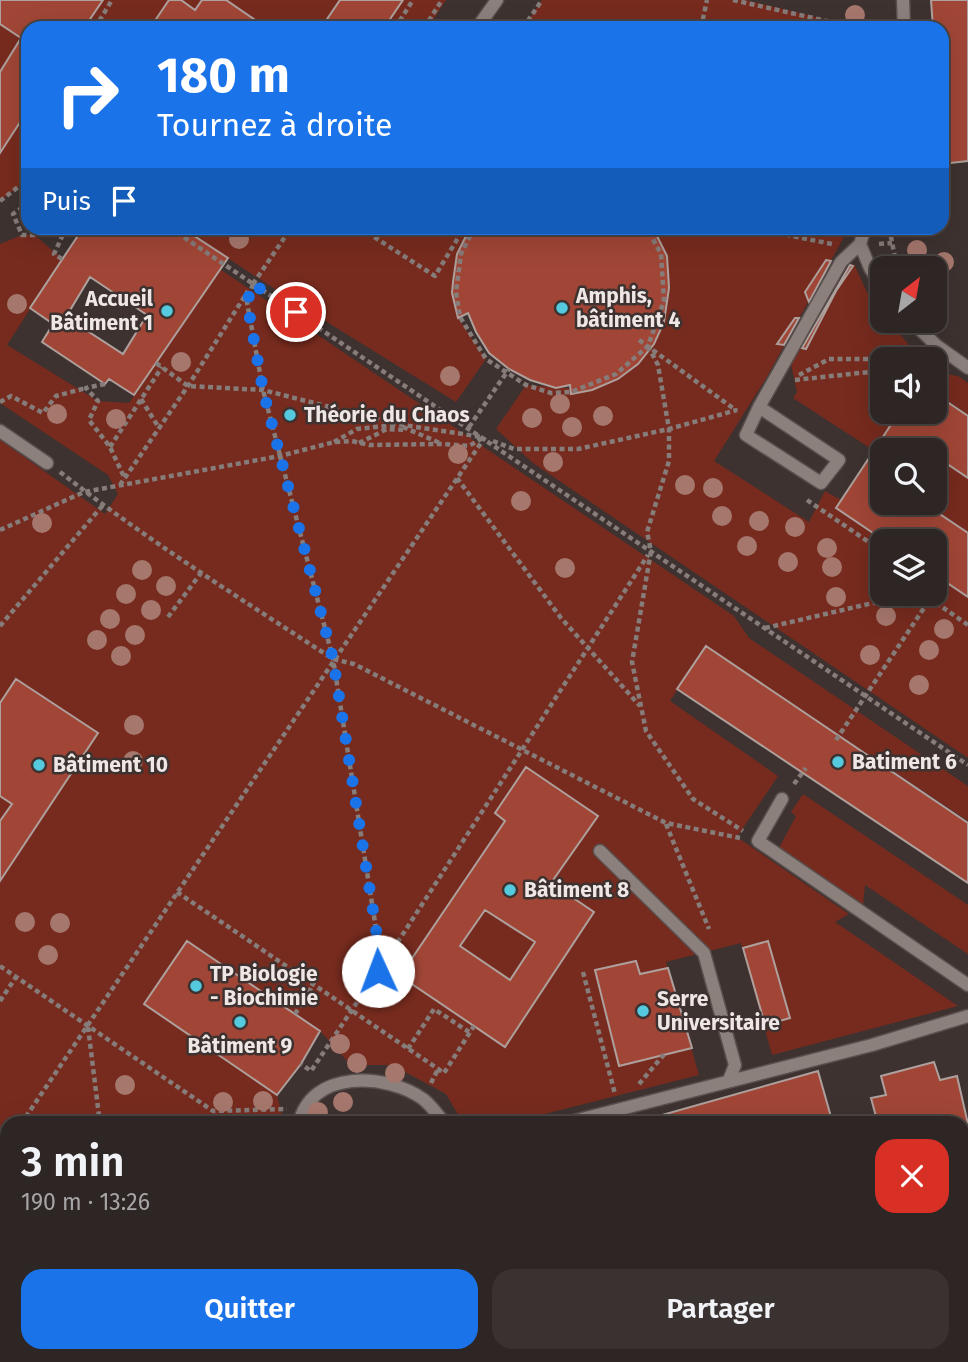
<!DOCTYPE html>
<html lang="fr">
<meta charset="utf-8">
<style>
:root{--surface:#2e2624;--page:#3a3231;--text:#f1f3f6;--muted:#a7a5a6;--line:#494341;--accent:#1a73e8}
body{margin:0;font-family:"Fira Sans",sans-serif;background:var(--page);color:var(--text);height:100vh;display:flex;flex-direction:column;font-size:26px;white-space:nowrap}
*{box-sizing:border-box;margin:0}
p{font-size:23px;color:var(--muted)}
.icon{flex:none;width:38px;height:38px;fill:none;stroke:currentColor;stroke-width:2;stroke-linecap:round;stroke-linejoin:round}
.map{position:relative;flex:1;overflow:hidden}
.details{position:absolute;left:0px;top:1116px;width:970px;height:247px;display:flex;flex-direction:column;background:var(--surface);border-radius:21px 21px 0 0;box-shadow:0 7px 28px #0002,0 0 0 2px var(--line)}
.details>*{flex:none}
.hud{position:absolute;left:21px;top:21px;width:928px;height:214px;border-radius:21px;box-shadow:0 7px 28px #0002,0 0 0 2px var(--line);background:#1a73e8;color:#fff;overflow:hidden}
.needle{width:46px;rotate:31deg}
.buttons{position:absolute;left:870px;top:256px;display:grid;gap:14px}
.buttons a{display:grid;place-items:center;width:77px;height:77px;border-radius:14px;background:var(--surface);box-shadow:0 7px 28px #0002,0 0 0 2px var(--line);font-size:35px}
.pin{position:absolute;display:grid;place-items:center;width:60px;height:60px;color:#fff;margin:-30px;border:4px solid #fff;border-radius:50%;box-shadow:0 2px 7px #0007}
.me{position:absolute;width:77px;margin:-38px;rotate:358deg;stroke-linejoin:round;filter:drop-shadow(0 0 5px #0008)}
.turn{display:flex;align-items:center;gap:24px;height:147px;padding:0 21px;font-size:32px}
.turn .icon{width:91px;height:91px;stroke-width:2.5}
.turn b{display:block;font-size:49px;line-height:60px}
.then{display:flex;align-items:center;height:66px;padding:0 21px;background:#0003;gap:14px;font-size:26px}
.round{display:grid;place-items:center;flex:none;width:74px;height:74px;border-radius:21px;background:var(--page)}
.summary{display:flex;align-items:center;justify-content:space-between;height:119px;padding:0 21px}
h1{font-size:42px;font-weight:600;line-height:52px}
.cta{display:flex;gap:14px;margin-top:auto;padding:14px 21px}
.cta a{flex:1;height:80px;border-radius:21px;background:var(--accent);color:#fff;font-size:28px;font-weight:600;line-height:80px;text-align:center}
.cta a+a{background:var(--page);color:var(--text)}
.map>svg:first-child{display:block}
</style>
<div class="map">
<svg width="968" height="1362" viewBox="0 0 968 1362">
<rect width="100%" height="100%" fill="#3d3230"/>
<!-- green -->
<path fill="#772b1e" d="M0,0H446L428,28H28V175L22,184L0,201Z
M542,0H746L861,28H523Z
M110,228H159L734,616L749,638L968,786V821L706,646L670,701L778,776L737,837L849,914L835,922L958,1006L772,1055L741,943L666,962L699,1075L509,1123H463L446,1094L392,1065H351L320,1031L187,941L145,1004L277,1095L284,1123L7,1124V1356H388L389,1362H0V440L105,514L118,494L108,475L0,403V244L22,235H35L62,259L7,345L98,401L129,403L205,292Z
M182,228H473L457,254L453,282L458,318L486,359L456,402L293,301Z
M649,228H849L765,380L714,461L809,522L825,491L841,500L836,508L885,541H882V593H934L935,574L968,597V758L533,463L496,429L526,385L592,390L627,373L649,351L664,322L669,288L663,248Z
M854,264L871,301L882,314V320H888L921,359H882V411H901L873,450L793,398L797,392L791,364Z
M934,372L958,376L968,383V415L935,392Z
M935,455L968,477V533L922,502H934Z
M803,794L968,905V954L865,885L863,906L779,848L796,816L791,812Z
M713,1356H761L738,1362H715Z"/>
<!-- building -->
<path fill="#a14636" stroke="#ada09d" stroke-width="2" fill-rule="evenodd" d="M0,0H103L84,28H28V110L0,153V72L21,38L0,24Z
M169,0H181L195,10L202,0H226L267,28H150Z
M340,0H403L384,28H321Z
M931,0H968V161L942,164V28H933Z
M83,228H182L228,258L134,395L109,379L105,384L42,342L53,324L30,308ZM90,277L147,315L123,354L66,317Z
M470,228H653L667,256L669,288L664,322L654,344L638,364L618,379L592,390L571,394L570,385L556,388L530,380L509,369L489,353L476,332L468,313L458,318L452,293L453,282L457,254Z
M826,260L831,261L809,302L805,292Z
M850,265L853,266L836,291L806,349L802,348Z
M795,318H799L784,345L777,344Z
M934,393L968,416V478L934,455V450H882V502H922L968,533V597L934,574V541H885L836,508L900,411H934Z
M706,646L968,823V883L677,689Z
M16,679L98,733L0,881V821L12,804L0,796V703Z
M526,767L598,816L551,883L594,912L505,1047L400,976L505,821L495,813ZM485,910L535,942L510,980L460,946Z
M187,941L320,1031L301,1064L277,1095L144,1004Z
M768,941L790,1018L765,1025L743,948Z
M636,961L640,974L668,968L692,1048L619,1066L595,970Z
M934,1062L940,1080L957,1076L968,1124H878L871,1098L886,1095L881,1076Z
M818,1071L833,1124H656L655,1117Z"/>
<g fill="none" stroke-linecap="round" stroke-linejoin="round">
<!-- lane casing -->
<g stroke="#594f4d" stroke-width="15">
<path id="lane" d="M903,0L904,28
M477,28L497,0
M865,228L860,244L870,268L882,287
M910,320L936,345L968,368
M759,407L746,435L821,483L839,460L759,407L841,262L860,244
M0,431L47,463
M782,799L758,841L968,985
M600,851L704,953L735,1065L729,1080
M299,1124C310,1069 387,1073 423,1099C432,1106 438,1116 446,1124
M562,1124L872,1045L968,1016
M962,1343L968,1342
M889,1362L911,1356"/>
</g>
<!-- path -->
<path stroke="#867c7a" stroke-width="4.5" stroke-dasharray="5 3.5" stroke-linecap="butt" d="M733,0L858,28
M95,28L112,0
M395,28L413,0
M424,28L442,0
M523,28L542,0
M701,28L707,0
M22,184L26,205L13,214L22,235H35L43,228
M0,201L22,184L28,175
M170,228L968,765
M360,228L435,276L464,228
M473,228L482,234
M474,228L461,254L456,292L460,317L486,359L526,385L551,393L571,392L616,374L648,346L664,301L661,254L647,228
M752,228L832,244
M893,228L891,237L897,268
M879,244L892,243
M62,259L54,254L66,228
M253,284L247,302L263,390L333,659L378,941V971L311,1071L301,1064
M253,284L291,228
M639,340L737,411
M648,346L658,365L669,429V461L647,532L651,551L632,662L646,731L693,799L743,831
M156,363L188,386L263,390L397,424L482,437
M799,375L829,359H915
M795,380L869,372L882,379
M105,384L86,388L98,401L89,420L110,447L125,479
M141,399L159,428
M0,402L11,396L43,413L56,396L86,388
M403,427L440,443
M493,441L514,449H578L669,429L737,410
M334,442L357,429L395,425
M359,443L387,429L406,430
M110,447L162,367
M60,472C147,540 241,599 333,659L354,664L666,823L740,838
M457,478L561,618L640,706
M120,485L188,386L248,291
M807,500L882,551
M0,530L84,492L280,456L334,442L352,441L369,445L442,444L469,446L481,439
M922,593L968,625
M934,593L942,579
M168,617L201,573
M0,626L103,505
M765,628L916,593
M836,740L934,593
M794,784L806,768
M666,824L709,929
M177,892L444,1073L474,1026
M0,966L213,1111L287,1109
M379,971L648,555
M583,972L615,1094
M0,1001L16,977
M295,1014L313,985
M88,1027L100,1124
M408,1049L434,1009L469,1032
M431,1083L438,1069
M639,1084L666,1052
M21,1124L485,437
M0,1158L7,1146
M48,1356L56,1362
M567,1356L568,1362
M91,1362L95,1356
M841,1362L862,1356"/>
<!-- lane -->
<use href="#lane" stroke="#8c807d" stroke-width="12"/>
<!-- path-bridge -->
<path stroke="#867c7a" stroke-width="4.5" stroke-dasharray="5 3.5" stroke-linecap="butt" d="M469,427L509,369"/>
</g>
<!-- trees -->
<g fill="#a6776d">
<circle cx="855" cy="15" r="10"/>
<circle cx="239" cy="239" r="10"/>
<circle cx="917" cy="250" r="10"/>
<circle cx="944" cy="262" r="10"/>
<circle cx="17" cy="304" r="10"/>
<circle cx="181" cy="362" r="10"/>
<circle cx="450" cy="376" r="10"/>
<circle cx="560" cy="404" r="10"/>
<circle cx="57" cy="414" r="10"/>
<circle cx="603" cy="416" r="10"/>
<circle cx="532" cy="418" r="10"/>
<circle cx="116" cy="419" r="10"/>
<circle cx="572" cy="427" r="10"/>
<circle cx="458" cy="454" r="10"/>
<circle cx="553" cy="462" r="10"/>
<circle cx="685" cy="485" r="10"/>
<circle cx="713" cy="488" r="10"/>
<circle cx="521" cy="501" r="10"/>
<circle cx="722" cy="516" r="10"/>
<circle cx="759" cy="521" r="10"/>
<circle cx="42" cy="523" r="10"/>
<circle cx="795" cy="527" r="10"/>
<circle cx="747" cy="546" r="10"/>
<circle cx="827" cy="548" r="10"/>
<circle cx="788" cy="562" r="10"/>
<circle cx="832" cy="567" r="10"/>
<circle cx="565" cy="568" r="10"/>
<circle cx="142" cy="570" r="10"/>
<circle cx="166" cy="586" r="10"/>
<circle cx="126" cy="594" r="10"/>
<circle cx="836" cy="597" r="10"/>
<circle cx="151" cy="610" r="10"/>
<circle cx="886" cy="616" r="10"/>
<circle cx="110" cy="619" r="10"/>
<circle cx="944" cy="629" r="10"/>
<circle cx="135" cy="635" r="10"/>
<circle cx="97" cy="640" r="10"/>
<circle cx="929" cy="650" r="10"/>
<circle cx="870" cy="655" r="10"/>
<circle cx="121" cy="656" r="10"/>
<circle cx="919" cy="685" r="10"/>
<circle cx="134" cy="725" r="10"/>
<circle cx="133" cy="761" r="10"/>
<circle cx="25" cy="922" r="10"/>
<circle cx="60" cy="923" r="10"/>
<circle cx="48" cy="955" r="10"/>
<circle cx="340" cy="1044" r="10"/>
<circle cx="357" cy="1063" r="10"/>
<circle cx="395" cy="1073" r="10"/>
<circle cx="125" cy="1085" r="10"/>
<circle cx="263" cy="1101" r="10"/>
<circle cx="223" cy="1102" r="10"/>
<circle cx="343" cy="1102" r="10"/>
<circle cx="318" cy="1112" r="10"/>
</g>
<g fill="none" stroke-linecap="round" stroke-linejoin="round">
<!-- route -->
<path stroke="#1a73e8" stroke-width="12" stroke-dasharray="0 21.6" d="M296,312L253,284L247,302L263,390L333,659L378,942V971"/>
</g>
<!-- markers -->
<g fill="#55cadf" stroke="#3d3230" stroke-width="2.5">
<circle cx="562" cy="308" r="7"/>
<circle cx="167" cy="311" r="7"/>
<circle cx="290" cy="415" r="7"/>
<circle cx="838" cy="762" r="7"/>
<circle cx="39" cy="765" r="7"/>
<circle cx="510" cy="890" r="7"/>
<circle cx="196" cy="986" r="7"/>
<circle cx="643" cy="1011" r="7"/>
<circle cx="240" cy="1022" r="7"/>
</g>
<g text-anchor="middle" dominant-baseline="central" stroke-width="5" stroke-linejoin="round" paint-order="stroke">
<!-- poi labels -->
<g font-size="21" font-weight="bold" fill="#eee7e5" stroke="#3d3230" text-anchor="start">
<text x="576" y="296">Amphis,<tspan x="576" dy="24">bâtiment 4</tspan></text>
<text x="153" y="299" text-anchor="end">Accueil<tspan x="153" dy="24">Bâtiment 1</tspan></text>
<text x="304" y="415">Théorie du Chaos</text>
<text x="852" y="762">Batiment 6</text>
<text x="53" y="765">Bâtiment 10</text>
<text x="524" y="890">Bâtiment 8</text>
<text x="210" y="974">TP Biologie<tspan x="210" dy="24">- Biochimie</tspan></text>
<text x="657" y="999">Serre<tspan x="657" dy="24">Universitaire</tspan></text>
<text x="240" y="1046" text-anchor="middle">Bâtiment 9</text>
</g>
</g>
</svg>
<div class="buttons">
<a><svg class="needle" viewBox="-14 -14 28 28"><path d="M0-13l5 13h-10z" fill="#e53935"/><path d="M0 13l5-13h-10z" fill="#a7a5a6"/></svg></a>
<a><svg class="icon" aria-label="sound" viewBox="0 0 24 24"><path d="M4 9h4l5-4v14l-5-4H4zM17 9q2 3 0 6"/></svg></a>
<a><svg class="icon" aria-label="search" viewBox="0 0 24 24"><circle cx="10" cy="10" r="6"/><path d="M15 15l6 6"/></svg></a>
<a><svg class="icon" aria-label="layers" viewBox="0 0 24 24"><path d="M12 4l9 5-9 5-9-5zM3 14l9 5 9-5"/></svg></a>
</div>
<div class="pin" style="left:296px;top:312px;background:#d93025"><svg class="icon" aria-label="arrive" viewBox="0 0 24 24"><path d="M6 21V4h12l-3 4 3 4H6"/></svg></div>
<svg class="me" style="left:378px;top:971px" viewBox="-20 -20 40 40"><circle r="19" fill="#fff"/><path d="M0-13L10 11 0 6-10 11z" fill="#1a73e8"/></svg>
<div class="hud">
<div class="turn"><svg class="icon" aria-label="right" viewBox="0 0 24 24"><path d="M7 20v-9h11M14 6l5 5-5 5"/></svg><div><b>180 m</b>Tournez à droite</div></div>
<div class="then">Puis<svg class="icon" aria-label="arrive" viewBox="0 0 24 24"><path d="M6 21V4h12l-3 4 3 4H6"/></svg></div>
</div>
<section class="details">
<div class="summary"><div><h1>3 min</h1><p>190 m · 13:26</p></div><a class="round" style="background:#d93025;color:#fff"><svg class="icon" aria-label="close" viewBox="0 0 24 24"><path d="M6 6l12 12M18 6L6 18"/></svg></a></div>
<div class="cta"><a>Quitter</a><a>Partager</a></div>
</section>
</div>
